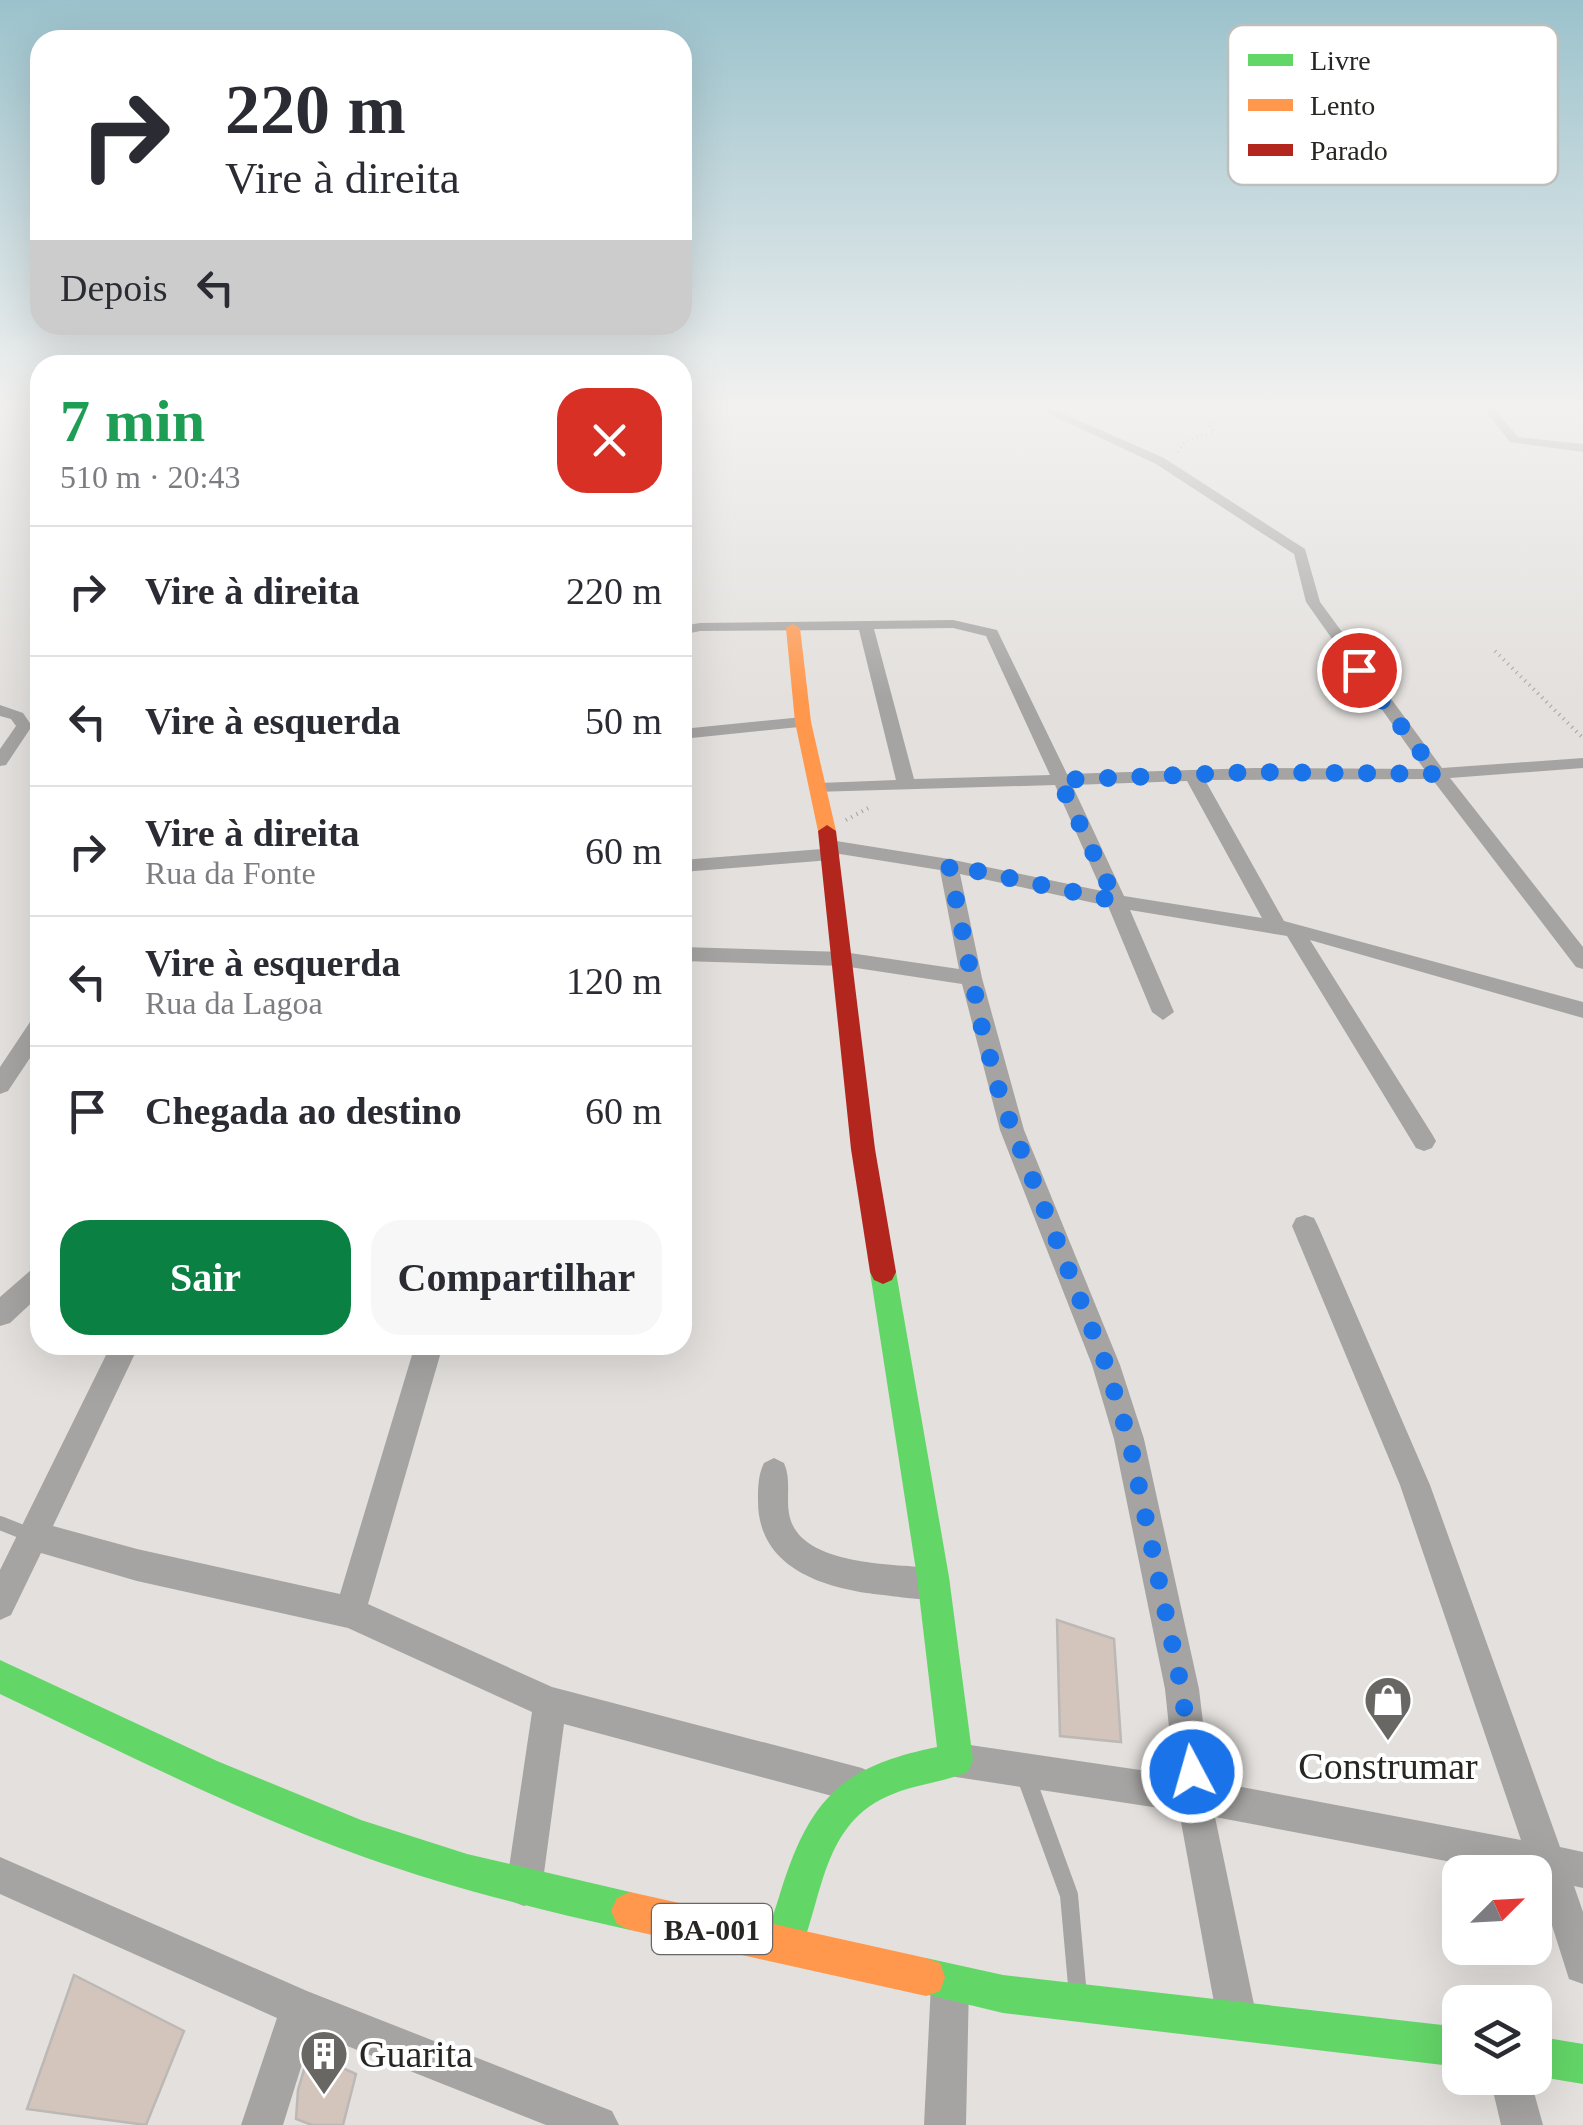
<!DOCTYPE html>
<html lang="pt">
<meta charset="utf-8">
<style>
:root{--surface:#fff;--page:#f7f7f7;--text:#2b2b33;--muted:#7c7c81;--line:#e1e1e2;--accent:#0b8043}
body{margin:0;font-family:"Times New Roman",serif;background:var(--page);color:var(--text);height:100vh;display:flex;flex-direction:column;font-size:38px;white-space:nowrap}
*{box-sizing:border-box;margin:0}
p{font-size:32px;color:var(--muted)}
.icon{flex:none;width:55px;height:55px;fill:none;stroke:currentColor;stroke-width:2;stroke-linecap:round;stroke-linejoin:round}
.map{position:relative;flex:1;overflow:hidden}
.panel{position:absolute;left:30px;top:355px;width:662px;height:1000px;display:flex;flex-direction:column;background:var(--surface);border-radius:30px;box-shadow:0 10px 40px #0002}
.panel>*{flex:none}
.guide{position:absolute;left:30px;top:30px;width:662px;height:305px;border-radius:30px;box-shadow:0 10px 40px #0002;background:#fff;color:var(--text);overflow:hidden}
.needle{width:65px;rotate:66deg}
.buttons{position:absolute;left:1442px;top:1855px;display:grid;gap:20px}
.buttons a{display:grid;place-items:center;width:110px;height:110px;border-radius:20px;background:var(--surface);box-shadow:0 10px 40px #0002;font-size:50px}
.pin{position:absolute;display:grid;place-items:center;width:85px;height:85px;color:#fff;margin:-42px;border:5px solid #fff;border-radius:50%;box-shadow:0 2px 10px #0007}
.me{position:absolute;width:110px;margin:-55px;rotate:354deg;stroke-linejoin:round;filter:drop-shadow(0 0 8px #0008)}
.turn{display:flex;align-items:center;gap:35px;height:210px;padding:0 30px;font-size:45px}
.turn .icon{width:130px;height:130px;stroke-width:2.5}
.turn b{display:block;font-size:70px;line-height:85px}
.then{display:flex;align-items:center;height:95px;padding:0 30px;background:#0003;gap:20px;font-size:38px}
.round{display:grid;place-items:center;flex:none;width:105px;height:105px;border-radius:30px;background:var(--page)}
.headline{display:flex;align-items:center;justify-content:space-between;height:170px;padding:0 30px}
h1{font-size:60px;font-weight:800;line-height:75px;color:#1e9e55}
.button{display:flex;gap:20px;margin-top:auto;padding:20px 30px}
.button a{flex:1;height:115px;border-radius:30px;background:var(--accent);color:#fff;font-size:40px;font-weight:800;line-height:115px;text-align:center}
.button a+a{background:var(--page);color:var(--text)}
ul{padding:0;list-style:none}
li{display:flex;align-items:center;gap:30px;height:130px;padding:0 30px;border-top:2px solid var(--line)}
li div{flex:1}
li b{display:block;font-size:38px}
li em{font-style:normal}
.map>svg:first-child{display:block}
</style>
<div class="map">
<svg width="1583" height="2125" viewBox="0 0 1583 2125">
<rect width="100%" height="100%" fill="#e3e0dd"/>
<!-- building -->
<path fill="#d4c5bc" stroke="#bbb8b6" stroke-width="2.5" d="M1057,1620L1114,1639L1121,1742L1060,1736Z
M74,1975L184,2031L146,2125L27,2109Z
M309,2053L356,2074L343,2125H312L296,2119L298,2090Z"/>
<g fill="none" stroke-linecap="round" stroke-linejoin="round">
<!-- path-far1 -->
<path stroke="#a2a19f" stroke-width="2.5" stroke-dasharray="1 4" stroke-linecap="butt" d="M1178,452L1185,441L1214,432L1210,426L1229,410L1221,402"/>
<!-- path -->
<path stroke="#a2a19f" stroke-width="4" stroke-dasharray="1 5" stroke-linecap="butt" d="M1495,651L1583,738
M846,820L872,806"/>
<!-- lane-far1 -->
<path stroke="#a6a4a2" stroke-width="14" d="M0,1523L33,1536"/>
<!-- lane -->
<path stroke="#a6a4a2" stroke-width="18" d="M1026,1777L1069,1895L1077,1985"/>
<!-- street -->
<path fill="#a6a4a2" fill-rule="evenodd" d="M1024,402H1037L1164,458L1305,549L1320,602L1442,768L1583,758V768L1450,778L1583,947V969L1576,967L1432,779L1205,780L1284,921L1583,1002V1018L1310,940L1432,1134L1436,1141L1432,1148L1424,1151L1416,1148L1287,936L1130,910L1174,1012L1163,1020L1152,1012L1108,906L960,874L982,978L1024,1130L1120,1365L1144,1439L1199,1689L1210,1781L1521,1840L1400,1485L1292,1226L1296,1218L1305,1215L1314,1218L1318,1226L1430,1485L1560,1847L1583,1852V1888L1574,1886L1583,1912V1984L1569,1979L1535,1872H1504L1215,1817L1257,2019L1251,2033L1237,2039L1223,2033L1217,2019L1179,1811L956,1777L944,1772L939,1760L944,1748L956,1743L1174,1775L1165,1689L1114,1439L1092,1365L1000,1130L962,984L843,966L682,961V947L843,952L959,969L940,870L840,854L831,860L682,872V860L822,849L823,842L830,840L949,859L1102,891L1055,785L814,792L811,788L820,783L896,780L859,630L700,631L682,635V626L700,623L953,620L997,630L1067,774L1254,768L1424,769L1306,602L1294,554L1156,464ZM953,628L986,636L1050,775L914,779L874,629ZM1187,781L1262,918L1124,896L1072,785Z
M1479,402H1489L1518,437L1583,444V452L1510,442Z
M0,705L23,713L32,726L6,765L0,766V749L16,726L11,719L0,716Z
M803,717L809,718V726L682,739V729Z
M40,1017V1043L8,1091L0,1094V1067L32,1019Z
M40,1266V1295L10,1323L0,1326V1297L31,1270Z
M111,1345H139L53,1526L137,1549L340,1594L415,1345H443L368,1604L552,1687L862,1768L874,1774L880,1786L874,1798L862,1804L564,1724L542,1888L537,1901L524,1906L511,1901L506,1888L532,1712L348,1628L137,1581L41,1553L11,1615L0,1620V1570Z
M774,1458L784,1463C792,1481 785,1499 790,1518C803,1566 894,1564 934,1568L945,1573L950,1584L945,1595C927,1603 903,1597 883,1595C827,1589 758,1570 758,1501C758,1488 758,1475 764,1463Z
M0,1857L307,1991L612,2111L619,2125H546L312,2032L283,2125H241L277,2018L0,1894Z
M950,1965L964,1970L969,1984L966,2125H924L931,1984L936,1970Z
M1490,2078H1530L1543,2125H1501Z"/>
<!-- fast -->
<path fill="#63d668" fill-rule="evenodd" d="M883,1260L892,1264L896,1272L949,1577L973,1760L968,1772C944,1782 917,1784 893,1794C821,1822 824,1897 798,1957L785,1963L772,1957C763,1938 773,1917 779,1897C808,1802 838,1767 937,1747L917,1577L870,1272L874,1264Z
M0,1660L217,1761L361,1820L467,1854L630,1892L643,1898L649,1911L643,1924L630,1930C540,1910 451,1888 364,1857C239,1812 120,1751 0,1694Z
M926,1958L1003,1975L1460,2027V2067L1003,2013L912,1991L907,1977L912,1963Z
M1535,2036L1583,2044V2084L1535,2076Z"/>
<!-- slow -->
<path fill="#ff974d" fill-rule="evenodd" d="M793,624L800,628L811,722L836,831L827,837L818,831L795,722L786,628Z
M630,1892L926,1958L940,1963L945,1977L940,1991L926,1996L630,1930L617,1924L611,1911L617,1898Z"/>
<!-- jam -->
<path fill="#b3261e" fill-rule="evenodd" d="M827,825L836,831L875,1149L896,1272L892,1280L883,1284L874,1280L870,1272L851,1149L818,831Z"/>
</g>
<!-- sky -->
<linearGradient id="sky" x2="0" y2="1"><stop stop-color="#9bc2cc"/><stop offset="0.58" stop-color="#f2f1f0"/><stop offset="1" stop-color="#f2f1f0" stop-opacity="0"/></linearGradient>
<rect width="1583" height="699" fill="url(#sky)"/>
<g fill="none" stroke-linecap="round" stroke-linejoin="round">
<!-- route -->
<path stroke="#1a73e8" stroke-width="18" stroke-dasharray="0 32.4" d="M1192,1772L1182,1690L1129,1439L1106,1365L1002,1102L982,1028L949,865L1116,901L1059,780L1254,772L1437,774L1359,670"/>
</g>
<!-- icons -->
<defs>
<g id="shop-pin" transform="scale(2.5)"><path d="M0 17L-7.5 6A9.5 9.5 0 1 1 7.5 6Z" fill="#696764" stroke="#fff"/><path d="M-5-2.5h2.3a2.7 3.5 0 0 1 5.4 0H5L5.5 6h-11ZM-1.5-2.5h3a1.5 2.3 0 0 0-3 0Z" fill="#fff"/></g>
<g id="building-pin" transform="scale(2.5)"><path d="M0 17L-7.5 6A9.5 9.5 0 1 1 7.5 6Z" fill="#696764" stroke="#fff"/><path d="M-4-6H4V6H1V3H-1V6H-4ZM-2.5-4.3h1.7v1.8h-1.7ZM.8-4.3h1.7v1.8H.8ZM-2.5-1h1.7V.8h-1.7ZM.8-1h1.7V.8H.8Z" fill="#fff"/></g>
</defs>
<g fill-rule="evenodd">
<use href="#shop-pin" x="1388" y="1700"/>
<use href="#building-pin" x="324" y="2054"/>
</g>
<g text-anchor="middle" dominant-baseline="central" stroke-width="8" stroke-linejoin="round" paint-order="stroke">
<!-- shield labels -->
<rect fill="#fff" stroke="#686765" stroke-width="2.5" x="652" y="1904" width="120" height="50" rx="8"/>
<g font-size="30" font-weight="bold" fill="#282623">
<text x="712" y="1929">BA-001</text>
</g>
<!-- near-poi labels -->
<g font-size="38" fill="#282623" stroke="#fff">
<text x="1388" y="1766">Construmar</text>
<text x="359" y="2054" text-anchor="start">Guarita</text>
</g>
</g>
<!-- legend -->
<rect x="1228" y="25" width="330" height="160" rx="15" fill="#fff" stroke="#bebebd" stroke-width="2.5"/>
<rect x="1248" y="54" width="45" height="12" fill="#63d668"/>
<rect x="1248" y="99" width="45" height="12" fill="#ff974d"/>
<rect x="1248" y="144" width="45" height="12" fill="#b3261e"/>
<g font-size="28" fill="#282623">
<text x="1310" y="70">Livre</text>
<text x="1310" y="115">Lento</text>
<text x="1310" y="160">Parado</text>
</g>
</svg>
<div class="buttons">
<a><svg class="needle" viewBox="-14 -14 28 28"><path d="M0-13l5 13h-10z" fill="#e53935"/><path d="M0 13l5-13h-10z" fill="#7c7c81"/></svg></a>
<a><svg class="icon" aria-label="layers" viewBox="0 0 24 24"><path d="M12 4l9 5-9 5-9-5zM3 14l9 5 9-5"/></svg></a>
</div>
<div class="pin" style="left:1359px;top:670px;background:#d93025"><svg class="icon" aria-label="arrive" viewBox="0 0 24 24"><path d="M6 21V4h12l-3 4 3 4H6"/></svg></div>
<svg class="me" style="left:1192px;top:1772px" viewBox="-20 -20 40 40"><circle r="17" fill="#1a73e8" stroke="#fff" stroke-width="3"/><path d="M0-11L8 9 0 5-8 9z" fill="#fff"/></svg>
<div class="guide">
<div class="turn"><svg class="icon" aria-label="right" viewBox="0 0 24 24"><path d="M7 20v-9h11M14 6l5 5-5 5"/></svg><div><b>220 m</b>Vire à direita</div></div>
<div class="then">Depois<svg class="icon" aria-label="left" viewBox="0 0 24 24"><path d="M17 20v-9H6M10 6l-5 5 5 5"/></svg></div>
</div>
<section class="panel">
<div class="headline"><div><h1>7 min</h1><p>510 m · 20:43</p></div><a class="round" style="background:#d93025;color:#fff"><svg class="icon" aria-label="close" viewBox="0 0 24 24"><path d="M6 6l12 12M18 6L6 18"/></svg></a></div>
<ul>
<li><svg class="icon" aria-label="right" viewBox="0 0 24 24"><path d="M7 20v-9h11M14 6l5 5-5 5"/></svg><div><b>Vire à direita</b></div><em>220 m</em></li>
<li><svg class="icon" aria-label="left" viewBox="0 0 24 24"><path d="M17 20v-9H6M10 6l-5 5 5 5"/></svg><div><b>Vire à esquerda</b></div><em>50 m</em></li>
<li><svg class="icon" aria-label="right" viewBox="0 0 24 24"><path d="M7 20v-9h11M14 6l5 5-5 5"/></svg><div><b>Vire à direita</b><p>Rua da Fonte</p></div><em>60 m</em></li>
<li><svg class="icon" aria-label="left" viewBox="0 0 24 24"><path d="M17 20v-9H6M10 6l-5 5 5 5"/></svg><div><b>Vire à esquerda</b><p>Rua da Lagoa</p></div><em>120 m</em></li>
<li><svg class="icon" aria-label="arrive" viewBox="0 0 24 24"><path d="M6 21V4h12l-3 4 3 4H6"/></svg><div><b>Chegada ao destino</b></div><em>60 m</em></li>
</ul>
<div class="button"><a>Sair</a><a>Compartilhar</a></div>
</section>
</div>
